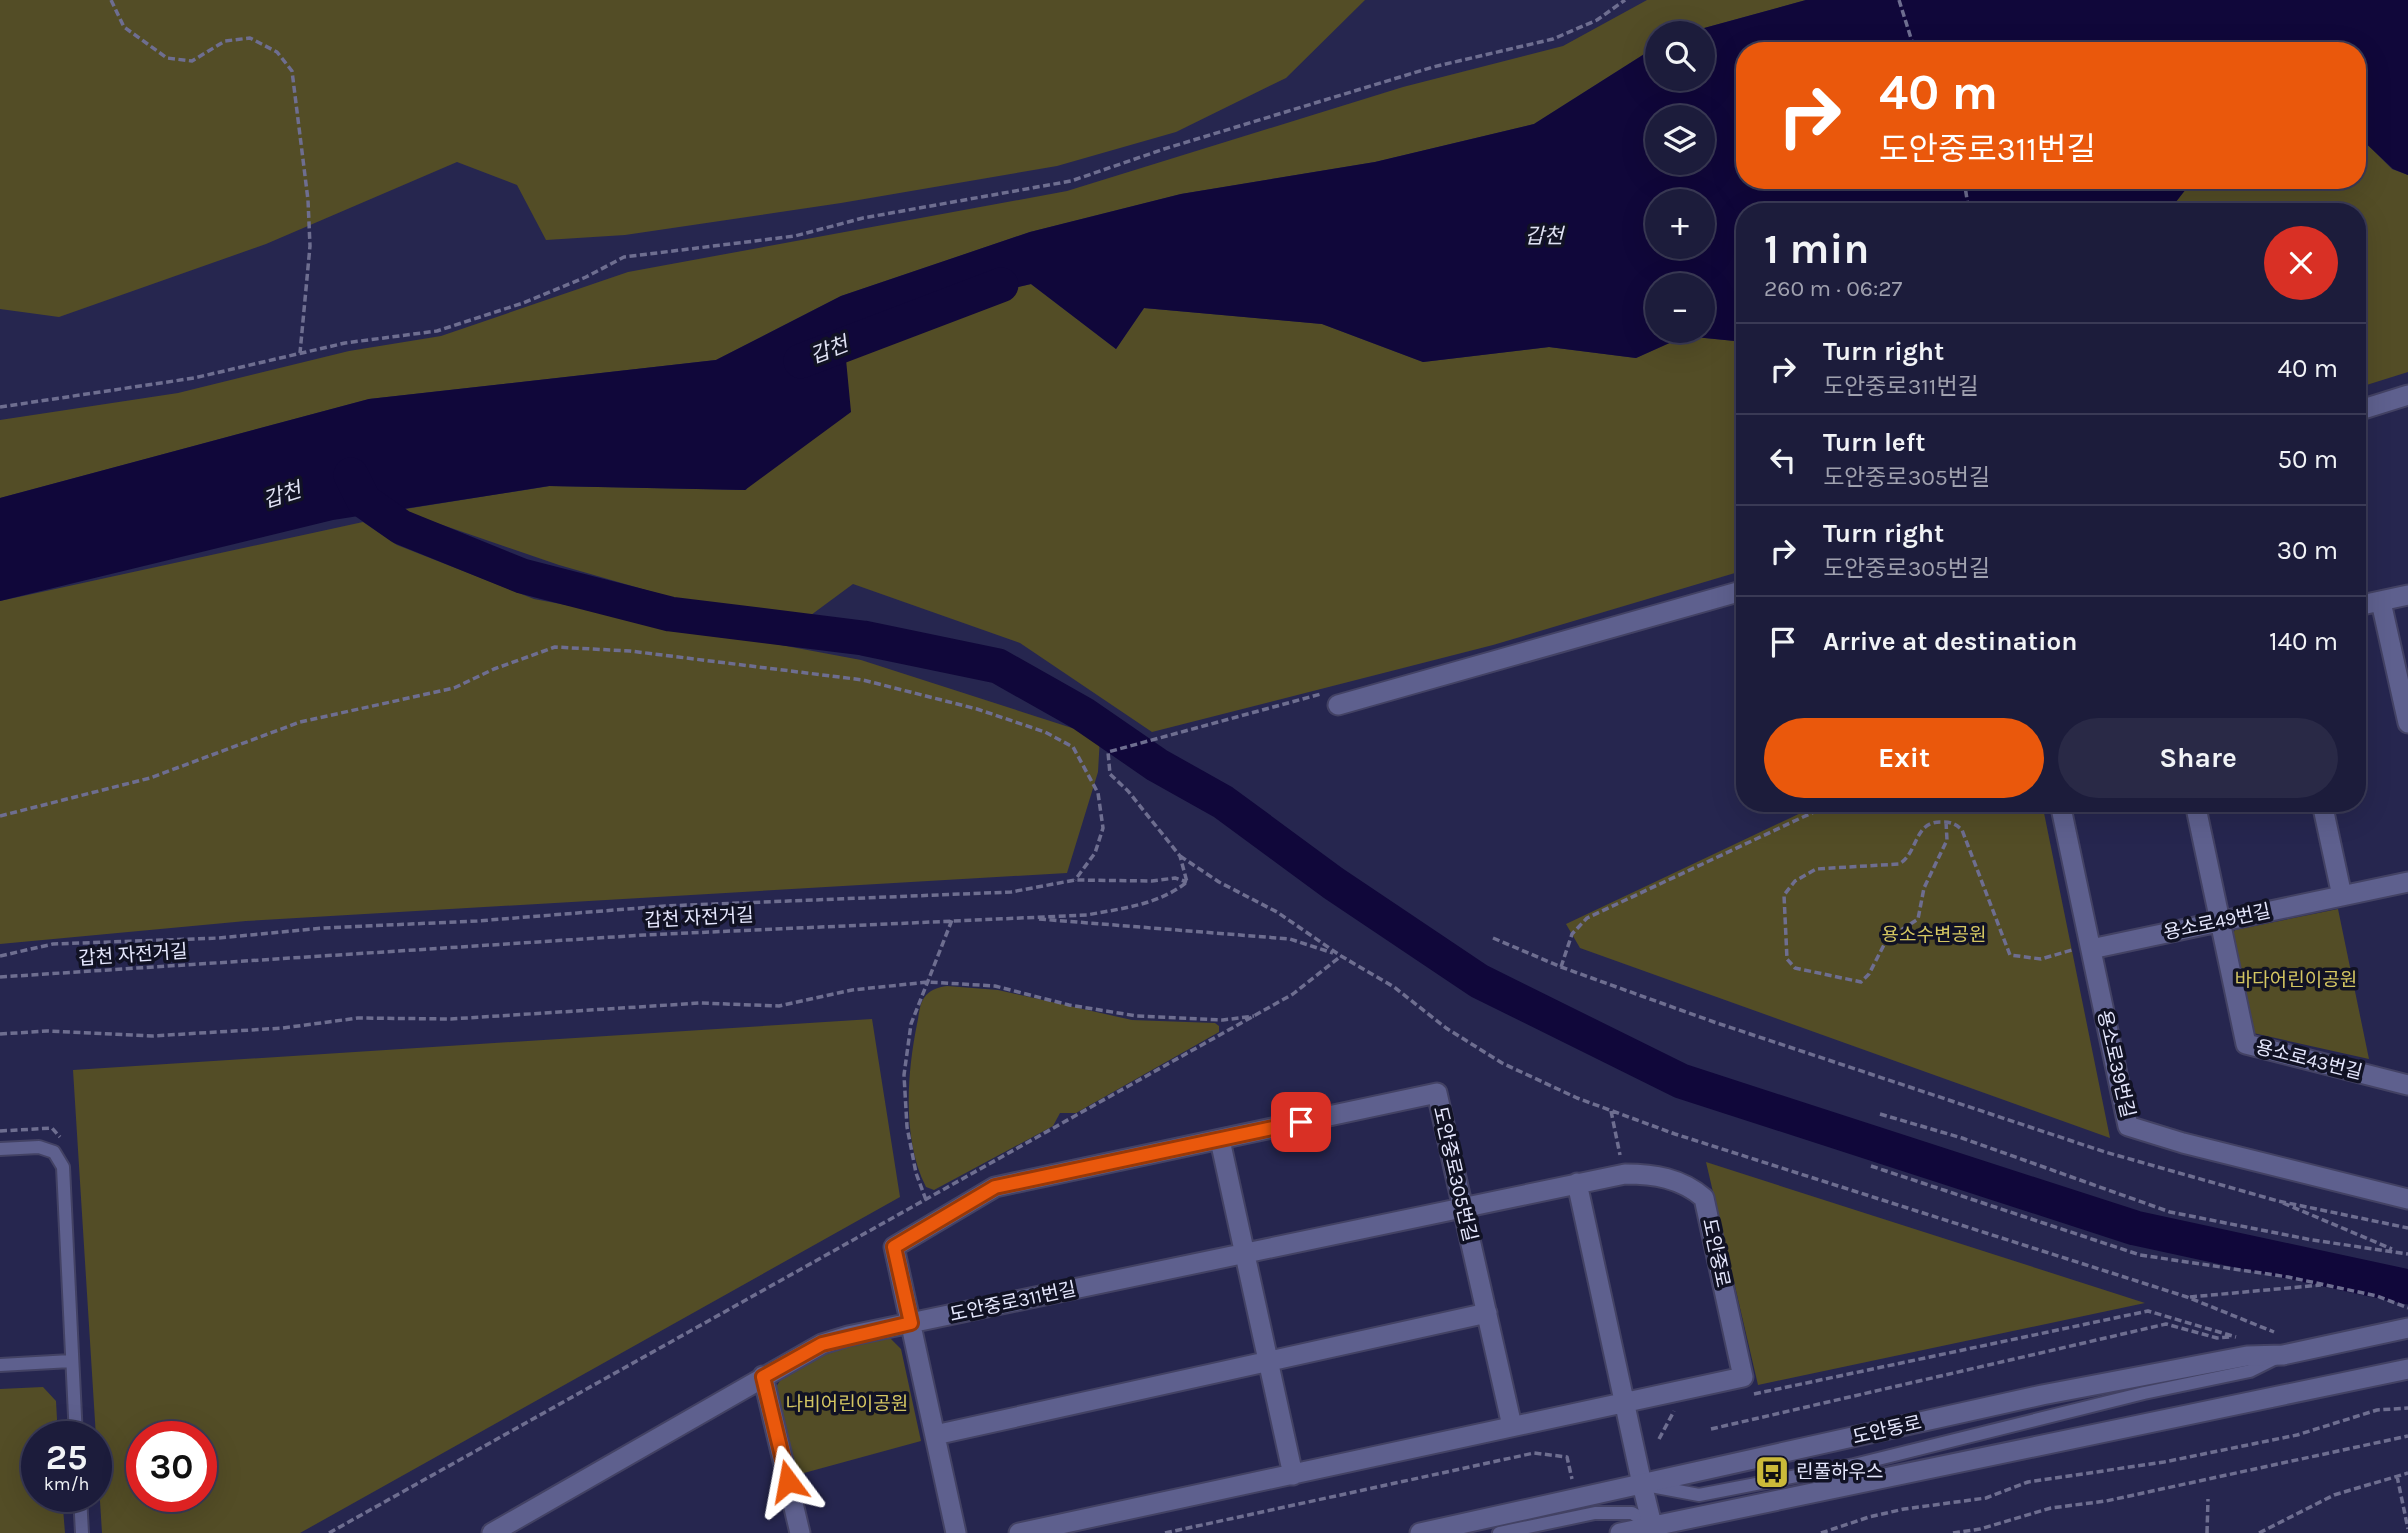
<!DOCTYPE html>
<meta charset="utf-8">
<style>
:root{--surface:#1c1c3b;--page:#292946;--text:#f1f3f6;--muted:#a0a1af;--line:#3a3a55;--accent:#ea580c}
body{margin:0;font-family:Karla,"Noto Sans KR",sans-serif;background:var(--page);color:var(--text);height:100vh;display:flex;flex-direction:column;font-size:26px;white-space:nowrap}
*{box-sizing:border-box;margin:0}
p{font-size:23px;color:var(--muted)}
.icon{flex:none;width:38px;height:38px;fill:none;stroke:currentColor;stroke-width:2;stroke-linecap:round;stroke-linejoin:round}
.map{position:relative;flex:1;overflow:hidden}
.panel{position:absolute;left:1736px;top:203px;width:630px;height:609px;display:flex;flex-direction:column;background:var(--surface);border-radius:28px;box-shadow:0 7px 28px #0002,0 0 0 2px var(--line)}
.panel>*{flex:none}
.hud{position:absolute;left:1736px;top:42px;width:630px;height:147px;border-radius:28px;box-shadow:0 7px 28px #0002,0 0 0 2px var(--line);background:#ea580c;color:#fff;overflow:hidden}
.controls{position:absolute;left:1645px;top:21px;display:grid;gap:14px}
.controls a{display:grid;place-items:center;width:70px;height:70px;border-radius:50%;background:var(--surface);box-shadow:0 7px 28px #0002,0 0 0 2px var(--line);font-size:35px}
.speed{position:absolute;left:21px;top:1421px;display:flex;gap:14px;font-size:35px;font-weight:700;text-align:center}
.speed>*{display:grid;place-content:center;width:91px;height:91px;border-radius:50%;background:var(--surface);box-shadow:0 7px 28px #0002,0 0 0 2px var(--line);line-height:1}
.speed small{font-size:18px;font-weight:400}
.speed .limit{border:10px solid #d22;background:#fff;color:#111}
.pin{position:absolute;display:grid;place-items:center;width:60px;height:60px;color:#fff;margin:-30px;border-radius:14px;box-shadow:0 4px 10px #0006}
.me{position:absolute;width:77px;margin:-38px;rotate:347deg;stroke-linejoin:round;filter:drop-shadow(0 0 5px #0008)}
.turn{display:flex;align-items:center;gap:24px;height:147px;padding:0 28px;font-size:32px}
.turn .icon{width:91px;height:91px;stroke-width:2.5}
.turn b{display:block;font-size:49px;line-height:60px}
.round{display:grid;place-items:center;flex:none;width:74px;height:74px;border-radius:37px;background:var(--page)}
.summary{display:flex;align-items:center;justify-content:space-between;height:119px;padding:0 28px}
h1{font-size:42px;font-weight:700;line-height:52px}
.button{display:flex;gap:14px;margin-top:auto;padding:14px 28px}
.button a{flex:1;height:80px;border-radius:42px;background:var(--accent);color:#fff;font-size:28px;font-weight:700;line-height:80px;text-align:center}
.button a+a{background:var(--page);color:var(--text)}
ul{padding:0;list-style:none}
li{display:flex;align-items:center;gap:21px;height:91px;padding:0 28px;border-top:2px solid var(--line)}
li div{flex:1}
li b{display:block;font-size:26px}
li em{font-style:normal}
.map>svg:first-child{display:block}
</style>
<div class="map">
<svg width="2408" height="1533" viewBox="0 0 2408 1533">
<rect width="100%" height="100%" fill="#26264f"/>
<!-- green -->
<path fill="#534d26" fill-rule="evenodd" d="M0,0H1365L1286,78L1176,132L1057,166L841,203L625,235L546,240L517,185L457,162L266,244L59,317L0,309Z
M1647,0H1806L1686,33H1657V46L1534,124L1375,162L1181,194L1030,232L841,296L716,360L369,399L0,498V420L178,393L349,351L441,336L628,272L1067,191L1403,87L1563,46Z
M2358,135L2392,169L2408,175V372L2357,388V212H2168L2193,180H2357Z
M1031,284L1116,349L1144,308L1322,324L1423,362L1549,347L1636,358L1685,336L1745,342V570L1493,645L1152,732L1020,643L853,584L811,615L719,611L559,565L399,510L550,486L746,490L842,328Z
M363,522L397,545L534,599L861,660L1100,737L1098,772L1067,873L246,921L0,944V601Z
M1822,803H2042L2110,1138L1580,948L1566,924Z
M2338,909L2369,1059L2253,1033L2231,936L2235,930Z
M947,986L998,990L1132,1020L1215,1023L1219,1026V1032L1076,1113H1060L1053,1126L934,1190L926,1187C902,1140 907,1074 917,1024C919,1016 919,1005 924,998C929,990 938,987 947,986Z
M872,1019L900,1197L300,1533H102L73,1070ZM142,1437H201V1496H142Z
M1706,1162L2145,1303L1758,1385Z
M890,1338L901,1349L921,1441L793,1476L775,1390C790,1353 855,1345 890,1338Z
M43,1387L56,1401L58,1437H37V1496H62L65,1533H0V1389Z"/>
<!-- water -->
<path fill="#10073a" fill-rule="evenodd" d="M1806,0H2408V175L2393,169L2357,135V51H1745V180H2193L2168,212H1745V342L1685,336L1636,358L1549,347L1423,362L1322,324L1144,308L1116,349L1031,284L843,328L851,412L745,490L549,486L333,520L0,601V498L369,399L716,360L841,296L1030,232L1181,194L1375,162L1534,124L1657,46V79H1703V33H1686ZM1657,117H1703V163H1657ZM1657,201H1703V247H1657ZM1657,285H1703V331H1657Z"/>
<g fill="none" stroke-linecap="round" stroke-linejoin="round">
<!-- river -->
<path stroke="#10073a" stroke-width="35" d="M801,361L1001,285
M351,475L364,501L401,527L522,576L670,614L863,638L998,666L1083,714L1157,765L1223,802L1333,883L1479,981L1681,1081L2135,1228L2408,1287"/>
<!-- service casing -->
<g stroke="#434264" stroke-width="16">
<path id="service" d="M0,1149L39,1147L54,1152L63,1167L76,1437
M0,1365L71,1361
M1651,1486L1699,1495L1854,1465L2144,1393L2250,1371L2276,1358
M80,1496L82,1533
M1499,1533L1595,1513H1632L1652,1525"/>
</g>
<!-- minor casing -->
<g stroke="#434264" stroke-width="23">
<path id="minor" d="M2357,411L2408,395
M2381,602L2408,723
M2357,606L2408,595
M1338,705L1745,590
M2060,803L2128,1126L2183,1143L2408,1199
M2195,803L2246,1044L2408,1085
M2322,803L2342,896
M2091,949L2408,882
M1220,1140L1293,1475
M1577,1183L1642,1484
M763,1376L800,1533
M935,1435L1487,1313
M492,1533L822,1344L848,1336L1625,1174C1654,1174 1681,1178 1704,1198L1743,1377L1019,1533
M956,1533L894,1247L995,1187L1437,1093L1512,1426"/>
</g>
<!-- secondary casing -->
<g stroke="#434264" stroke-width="23">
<path id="secondary" d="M1642,1484L1652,1525
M1420,1533L2042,1395L2247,1356L2283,1355L2408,1328
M1620,1533L2408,1369"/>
</g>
<!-- path -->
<path stroke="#6e6e90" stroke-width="3.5" stroke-dasharray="7 3.5" stroke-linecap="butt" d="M111,0L124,27L167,58L192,61L225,41L250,38L277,52L292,71L308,200L310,246L300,353
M1899,0L1915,51
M1964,180L1969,212
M0,407L194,378L345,343L437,331L523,303L586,277L624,257L795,236L863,218L1071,181L1164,149L1433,67L1553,39L1597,20L1625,0
M0,816L150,778L300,722L454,688L494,669L555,647L630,651L863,680L977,709L1045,732L1073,747L1098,793L1103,828L1095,853L1075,880
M1946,822L1947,840L1924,888L1918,919L1887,939L1869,974L1861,982L1795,968L1787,959L1784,895L1795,881L1816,869L1899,864C1919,853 1913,820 1943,822C1951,822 1956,824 1962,830L2010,955L2041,959L2072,950
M1180,856L1219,882L1277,912L1341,956L1394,987L1446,1028L1502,1063L1577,1098L1675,1134L2187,1297L2274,1332
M1039,919L1290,939L1333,953
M1493,938L1561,967L1714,1022L2105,1152L2278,1201L2408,1228
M0,956L53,944L219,938L323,928L477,921L665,906L1011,892L1075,880L1152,881L1175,878L1187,882
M1561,967L1572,934L1587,918L1833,803
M0,977L644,935L1087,915C1123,908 1158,905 1187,882L1180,856L1128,791L1110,774L1108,752L1321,694
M0,1034L47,1031L152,1036L283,1028L358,1018L451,1019L700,1003L779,1006L852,990L928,982L995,986L1069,1005L1137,1016L1223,1020L1254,1016
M1611,1111L1620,1155
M1880,1114L1962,1138L2170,1212L2312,1240L2408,1254
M0,1131L52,1128L60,1137
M1871,1166L2140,1255L2288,1277L2377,1296L2408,1308
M926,1200L916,1173L907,1127L904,1075L911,1024L952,920
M2283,1203L2392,1249
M2190,1297L2321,1285
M1754,1394L2148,1311L2236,1337
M1711,1429L2166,1324L2217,1338L2230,1337
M1659,1439L1674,1411
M2397,1476L2408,1529
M329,1533L1293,994L1341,956
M1165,1533L1534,1453L1567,1457L1572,1479
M1821,1533L1869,1517L1904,1509L1986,1498L2028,1482L2164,1462L2297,1435L2377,1410L2408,1408
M1953,1533L1980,1529L2051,1508L2106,1501L2408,1436
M2207,1533L2208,1499
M2259,1533L2334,1495L2408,1473"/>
<!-- service -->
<use href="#service" stroke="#5e608e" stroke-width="12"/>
<!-- minor -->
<use href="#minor" stroke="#5e608e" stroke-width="19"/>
<!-- secondary -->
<use href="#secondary" stroke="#5e608e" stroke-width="19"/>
</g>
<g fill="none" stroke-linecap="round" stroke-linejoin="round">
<!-- route casing -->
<g stroke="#983908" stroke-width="18">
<path id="route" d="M788,1481L763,1377L822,1344L911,1323L894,1247L995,1187L1301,1122"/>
</g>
<!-- route -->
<use href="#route" stroke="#ea580c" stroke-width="12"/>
</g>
<!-- icons -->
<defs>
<g id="bus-square" transform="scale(1.75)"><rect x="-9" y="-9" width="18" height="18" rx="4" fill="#cbba39" stroke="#111224"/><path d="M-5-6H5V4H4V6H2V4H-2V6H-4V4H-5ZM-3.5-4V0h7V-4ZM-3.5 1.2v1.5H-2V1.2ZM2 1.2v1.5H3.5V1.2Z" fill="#111"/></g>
</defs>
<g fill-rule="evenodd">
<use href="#bus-square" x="1772" y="1472"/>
</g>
<g text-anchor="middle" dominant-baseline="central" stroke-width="7" stroke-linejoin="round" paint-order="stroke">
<!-- street labels -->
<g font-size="19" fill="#e6e8fe" stroke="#111224">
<text transform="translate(699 918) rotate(-3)">갑천 자전거길</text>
<text transform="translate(2217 922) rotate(-12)">용소로49번길</text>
<text transform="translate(133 955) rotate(-4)">갑천 자전거길</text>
<text transform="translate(2309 1060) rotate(14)">용소로43번길</text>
<text transform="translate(2116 1064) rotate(77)">용소로39번길</text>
<text transform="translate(1455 1174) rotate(77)">도안중로305번길</text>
<text transform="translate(1716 1253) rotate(78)">도안중로</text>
<text transform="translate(1013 1302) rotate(-12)">도안중로311번길</text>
<text transform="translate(1887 1430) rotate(-13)">도안동로</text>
</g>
<!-- park labels -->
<g font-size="19" fill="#d4c662" stroke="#111224">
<text x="1934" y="935">용소수변공원</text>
<text x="2296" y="980">바다어린이공원</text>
<text x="847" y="1404">나비어린이공원</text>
</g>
<!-- poi labels -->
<g font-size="19" fill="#e6e8fe" stroke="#111224" text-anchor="start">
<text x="1796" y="1472">린풀하우스</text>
</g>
<!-- water labels -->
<g font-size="21" font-style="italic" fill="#e0e2f4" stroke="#111224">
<text x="1544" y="236">갑천</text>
<text transform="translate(829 350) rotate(-21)">갑천</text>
<text transform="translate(282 495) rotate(-18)">갑천</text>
</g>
</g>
</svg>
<div class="controls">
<a><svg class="icon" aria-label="search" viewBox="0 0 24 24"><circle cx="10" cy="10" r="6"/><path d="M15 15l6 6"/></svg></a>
<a><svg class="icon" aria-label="layers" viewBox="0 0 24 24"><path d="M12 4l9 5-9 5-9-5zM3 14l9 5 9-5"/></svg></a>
<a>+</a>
<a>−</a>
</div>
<div class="speed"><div>25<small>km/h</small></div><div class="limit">30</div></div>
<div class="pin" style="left:1301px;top:1122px;background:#d93025"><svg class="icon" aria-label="arrive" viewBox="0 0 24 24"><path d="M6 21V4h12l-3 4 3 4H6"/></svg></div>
<svg class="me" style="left:788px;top:1481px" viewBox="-20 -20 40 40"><path d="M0-17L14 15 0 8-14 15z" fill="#ea580c" stroke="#fff" stroke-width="4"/></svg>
<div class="hud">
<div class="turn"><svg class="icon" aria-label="right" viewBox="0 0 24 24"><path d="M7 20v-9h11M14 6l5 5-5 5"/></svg><div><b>40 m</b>도안중로311번길</div></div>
</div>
<section class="panel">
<div class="summary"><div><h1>1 min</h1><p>260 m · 06:27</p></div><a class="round" style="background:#d93025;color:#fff"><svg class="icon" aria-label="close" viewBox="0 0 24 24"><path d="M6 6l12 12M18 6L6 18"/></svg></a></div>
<ul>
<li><svg class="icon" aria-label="right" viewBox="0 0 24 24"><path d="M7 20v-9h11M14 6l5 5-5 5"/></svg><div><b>Turn right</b><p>도안중로311번길</p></div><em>40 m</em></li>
<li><svg class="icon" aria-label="left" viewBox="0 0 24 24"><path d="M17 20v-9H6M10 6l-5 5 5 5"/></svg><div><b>Turn left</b><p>도안중로305번길</p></div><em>50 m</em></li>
<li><svg class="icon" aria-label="right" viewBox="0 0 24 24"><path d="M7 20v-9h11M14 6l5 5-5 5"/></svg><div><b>Turn right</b><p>도안중로305번길</p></div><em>30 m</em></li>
<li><svg class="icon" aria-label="arrive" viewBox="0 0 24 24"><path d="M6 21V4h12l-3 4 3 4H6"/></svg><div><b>Arrive at destination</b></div><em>140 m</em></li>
</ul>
<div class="button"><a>Exit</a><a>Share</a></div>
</section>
</div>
